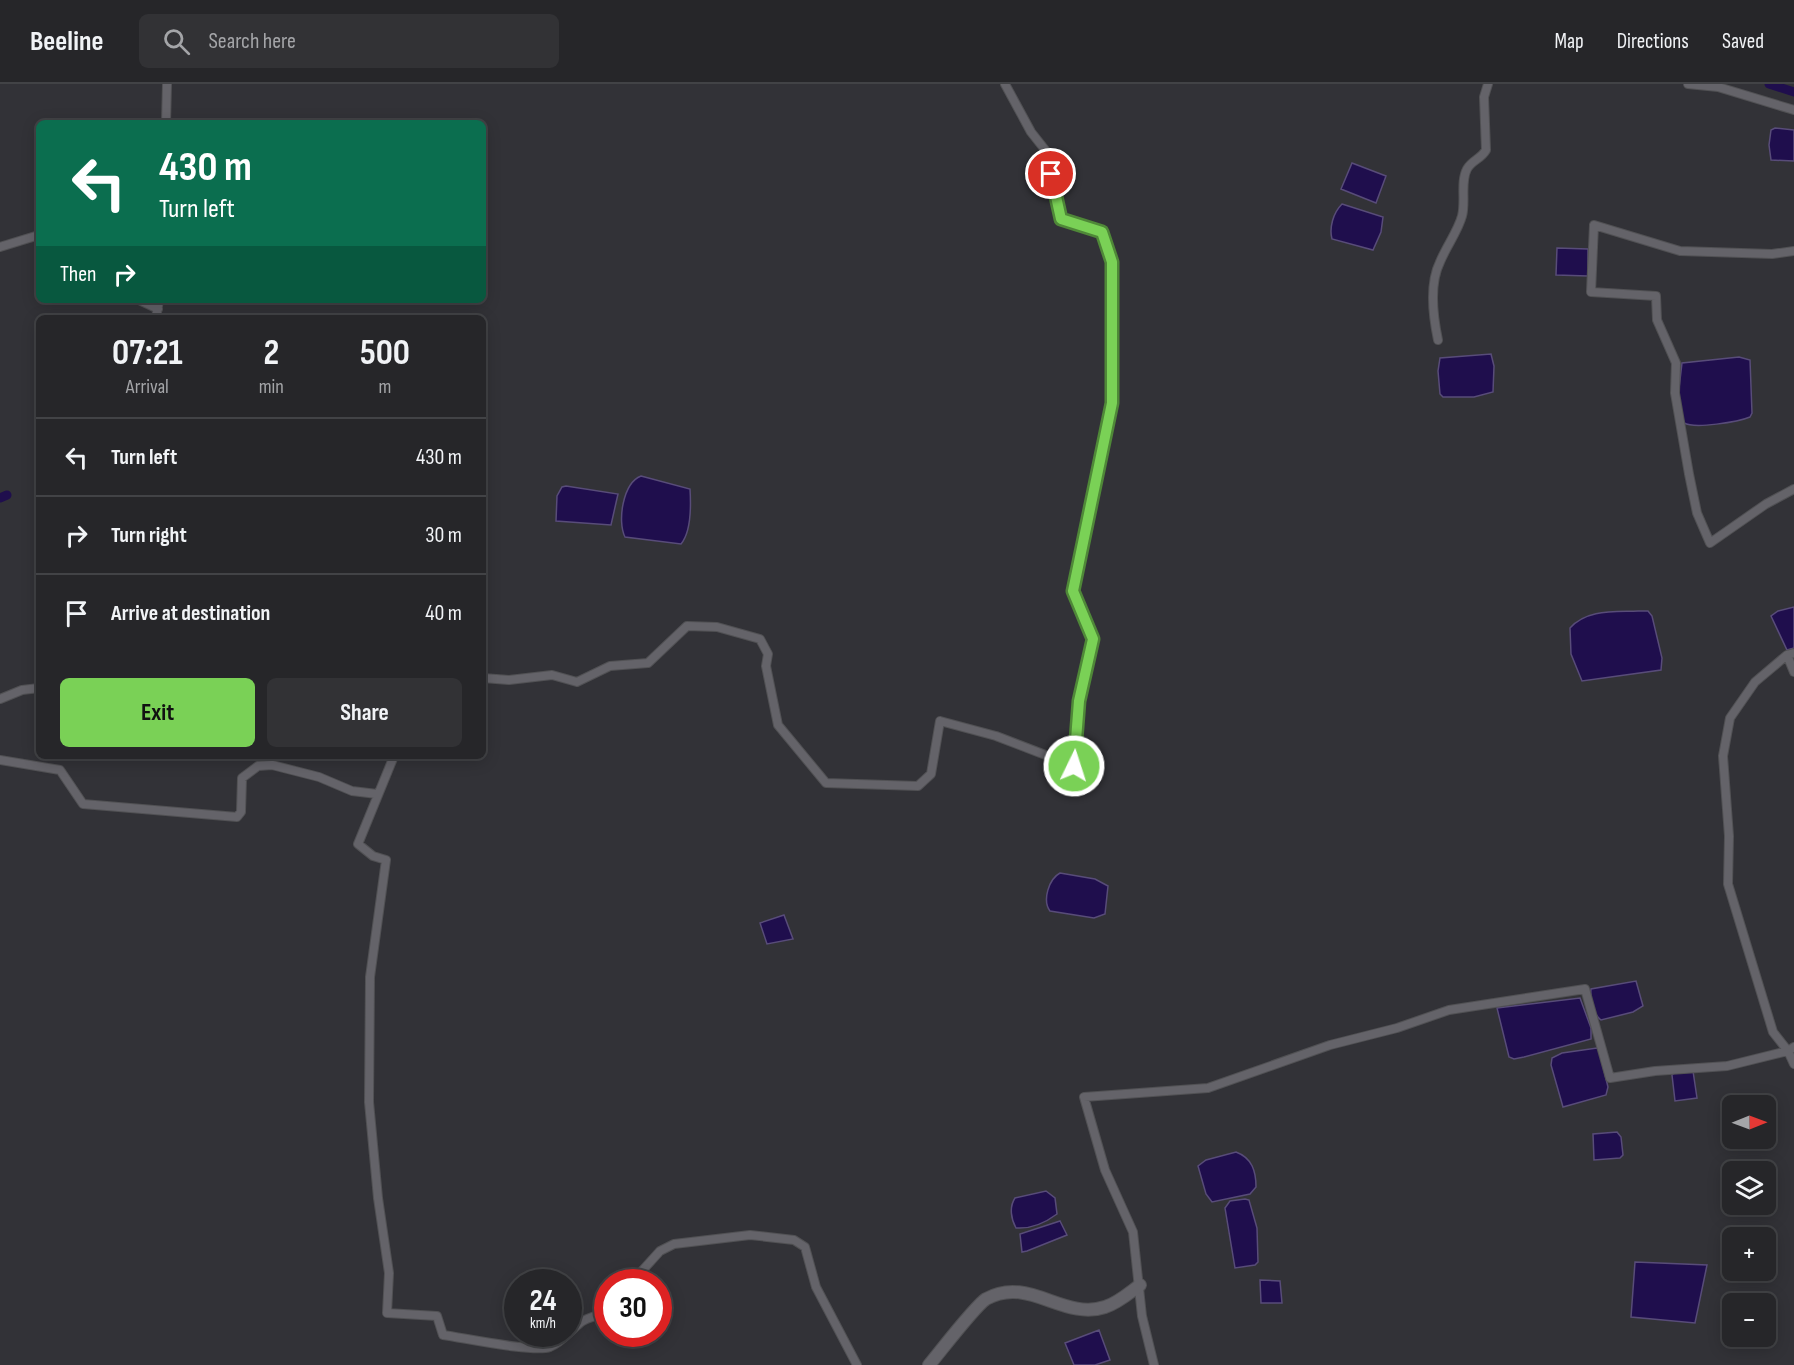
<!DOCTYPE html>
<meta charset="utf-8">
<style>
:root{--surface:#262629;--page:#323235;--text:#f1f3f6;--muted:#a4a5a8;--line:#424346;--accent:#7ad156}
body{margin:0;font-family:"Sofia Sans Condensed",sans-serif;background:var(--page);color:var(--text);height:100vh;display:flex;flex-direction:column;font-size:22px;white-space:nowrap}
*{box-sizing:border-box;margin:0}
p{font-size:20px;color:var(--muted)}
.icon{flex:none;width:33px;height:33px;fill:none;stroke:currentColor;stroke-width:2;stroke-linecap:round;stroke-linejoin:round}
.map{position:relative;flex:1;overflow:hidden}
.drawer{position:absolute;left:36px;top:231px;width:450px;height:444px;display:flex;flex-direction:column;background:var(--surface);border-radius:9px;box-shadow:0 3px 15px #0003,0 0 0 2px var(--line)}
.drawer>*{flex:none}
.hud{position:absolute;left:36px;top:36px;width:450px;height:183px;border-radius:9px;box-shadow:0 3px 15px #0003,0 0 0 2px var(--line);background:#0b6e4f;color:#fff;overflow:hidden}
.needle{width:39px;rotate:89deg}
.tools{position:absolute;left:1722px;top:1011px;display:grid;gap:12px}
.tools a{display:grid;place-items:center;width:54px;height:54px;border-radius:9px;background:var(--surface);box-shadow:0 3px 15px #0003,0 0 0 2px var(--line);font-size:30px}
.speed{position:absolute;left:504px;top:1185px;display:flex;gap:12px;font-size:30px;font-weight:700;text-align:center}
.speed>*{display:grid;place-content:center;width:78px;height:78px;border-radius:50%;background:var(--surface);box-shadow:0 3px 15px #0003,0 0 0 2px var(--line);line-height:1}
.speed small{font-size:15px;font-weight:400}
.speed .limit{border:9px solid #d22;background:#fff;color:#111}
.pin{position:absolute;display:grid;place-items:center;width:51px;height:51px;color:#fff;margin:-26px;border:3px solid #fff;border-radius:50%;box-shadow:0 2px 6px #0007}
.me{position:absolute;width:66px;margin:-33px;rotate:4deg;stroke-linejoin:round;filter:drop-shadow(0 0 4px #0008)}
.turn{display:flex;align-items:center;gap:21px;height:126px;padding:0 24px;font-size:27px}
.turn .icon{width:78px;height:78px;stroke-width:2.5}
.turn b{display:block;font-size:42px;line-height:51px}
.then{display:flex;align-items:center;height:57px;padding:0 24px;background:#0003;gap:12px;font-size:22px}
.eta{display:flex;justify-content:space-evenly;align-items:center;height:102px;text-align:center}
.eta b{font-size:36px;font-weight:700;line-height:42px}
.action{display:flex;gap:12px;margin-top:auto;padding:12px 24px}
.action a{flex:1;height:69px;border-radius:9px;background:var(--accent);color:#111;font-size:24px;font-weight:700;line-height:69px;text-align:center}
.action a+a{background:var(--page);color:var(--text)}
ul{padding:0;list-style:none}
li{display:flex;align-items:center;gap:18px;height:78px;padding:0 24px;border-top:2px solid var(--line)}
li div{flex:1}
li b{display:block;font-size:22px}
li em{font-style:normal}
header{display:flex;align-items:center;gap:36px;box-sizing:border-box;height:84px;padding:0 30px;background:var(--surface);border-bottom:2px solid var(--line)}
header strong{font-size:28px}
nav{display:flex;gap:33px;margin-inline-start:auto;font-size:21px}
.search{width:420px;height:54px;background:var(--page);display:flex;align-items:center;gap:15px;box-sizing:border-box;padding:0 21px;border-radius:9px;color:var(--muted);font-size:22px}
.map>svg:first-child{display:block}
</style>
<header>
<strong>Beeline</strong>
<div class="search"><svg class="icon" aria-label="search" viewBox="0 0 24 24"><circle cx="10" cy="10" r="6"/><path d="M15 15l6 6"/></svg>Search here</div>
<nav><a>Map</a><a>Directions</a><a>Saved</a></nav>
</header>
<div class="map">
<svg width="1794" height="1281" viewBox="0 0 1794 1281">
<rect width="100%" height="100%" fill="#323237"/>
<!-- water -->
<path fill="#1f0e4d" stroke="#584c79" stroke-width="1.5" d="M1775,44L1794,46V77L1771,76L1769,61L1771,46Z
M1352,79L1386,92L1376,119L1341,105Z
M1342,120L1383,133L1381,148L1373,166L1332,155C1329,144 1333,129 1342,120Z
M1557,164L1588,165V192L1556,191Z
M1491,270L1494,282L1493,308L1474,313H1443L1440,310L1438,287L1440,274Z
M1739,273L1750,276L1752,329L1750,333C1738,338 1695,345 1684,339L1678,313L1682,279Z
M641,392L690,405C691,421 691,448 681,460L625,453C617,437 623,399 641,392Z
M566,402L618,410L611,441L556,437L557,412L562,403Z
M1794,523V564L1787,566L1771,532L1778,527Z
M1638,527H1648L1652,532L1662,574L1661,586L1582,597L1571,570L1570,544C1587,525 1614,528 1638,527Z
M1060,789L1095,795L1108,802L1105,830L1094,834L1050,827C1042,816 1049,795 1060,789Z
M784,831L793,855L767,860L760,839Z
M1636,897L1643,922L1633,928L1601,936C1593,930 1590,915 1591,905Z
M1580,914L1591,944V955L1524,973L1514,975L1509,973L1497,924Z
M1597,964L1599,966L1608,1003L1606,1011L1563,1023L1551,981L1552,974L1562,969Z
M1693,987L1697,1014L1675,1017L1672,991L1674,989Z
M1617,1048L1621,1053L1623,1071L1620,1074L1594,1076L1593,1050Z
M1236,1068C1252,1074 1256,1087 1256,1103L1250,1110L1212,1118L1206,1110L1198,1082L1206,1076Z
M1046,1107L1055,1114L1057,1130C1045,1139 1031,1145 1016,1144C1011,1135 1009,1123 1015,1114Z
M1245,1115L1249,1116L1257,1144L1258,1178L1255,1181L1235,1184L1225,1124L1230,1117Z
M1060,1137L1067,1151L1027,1167L1022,1168L1020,1150Z
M1635,1178L1707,1181L1695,1239L1631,1233Z
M1260,1196L1280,1197L1282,1219H1261Z
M1099,1246L1110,1276L1095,1281H1074L1065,1259Z"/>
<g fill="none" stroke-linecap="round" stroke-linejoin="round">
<!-- canal -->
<path stroke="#1f0e4d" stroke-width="9" d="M1769,0L1794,8
M0,414L7,411"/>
<!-- street casing -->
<g stroke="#515154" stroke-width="10">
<path id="street" d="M1688,0L1718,3L1794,26
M166,39L167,0
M0,163L39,151
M1794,167L1772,170L1680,167L1594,141L1591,208L1656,212L1657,236L1676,279L1675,309L1689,390L1697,429L1710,459L1766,420L1794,405
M139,216L158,225
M156,234L159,216
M1438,256C1433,232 1429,200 1440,178C1446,163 1458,147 1462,132C1466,118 1460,98 1467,85C1472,76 1481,75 1486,66L1484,13L1488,0
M1794,569L1787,571L1755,598L1730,634L1723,672L1729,752L1728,800L1773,948L1788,967L1794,980
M1787,571L1794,588
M483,594L509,596L552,591L577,598L610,582L648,579L687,542L717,543L760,555L768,570L766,582L778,641L826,699L918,702L931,690L940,637L996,652L1074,682L1079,617L1093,555L1073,507L1112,319V178L1102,148L1061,135L1046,67L1031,48L1005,0
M0,615L22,606L39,604
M394,672L358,760L373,772L386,776L370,893L369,1018L378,1114L389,1189L387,1229L437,1232L443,1251C465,1254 534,1269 550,1263C562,1258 570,1247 580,1239C588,1232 596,1235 608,1224
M0,676L60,686L83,720L237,733L241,728L242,694L258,682L272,681L319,693L352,707L377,710
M632,1198L660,1167L674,1160L750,1151L794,1156L805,1163L816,1203L857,1281
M1154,1281L1142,1232L1133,1148L1105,1086L1084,1013L1208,1004L1330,961L1397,944L1449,926L1585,905L1610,994L1655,987L1727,982L1788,967L1794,963"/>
</g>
<!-- secondary casing -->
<g stroke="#515154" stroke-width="14">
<path id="secondary" d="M929,1281C940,1268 975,1222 986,1215C1029,1191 1063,1237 1105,1223C1118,1219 1129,1209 1140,1201"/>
</g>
<!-- street -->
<use href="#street" stroke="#646369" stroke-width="8"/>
<!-- secondary -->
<use href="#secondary" stroke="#646369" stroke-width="12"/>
</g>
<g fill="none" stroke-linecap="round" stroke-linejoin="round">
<!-- route casing -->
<g stroke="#4f8838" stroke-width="15">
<path id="route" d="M1051,90L1061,135L1102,148L1112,178V319L1073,507L1093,555L1079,617L1074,682"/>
</g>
<!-- route -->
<use href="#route" stroke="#7ad156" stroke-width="10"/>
</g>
</svg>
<div class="tools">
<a><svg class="needle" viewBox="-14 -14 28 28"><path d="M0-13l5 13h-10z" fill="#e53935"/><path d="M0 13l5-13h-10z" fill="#a4a5a8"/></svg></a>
<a><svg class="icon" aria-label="layers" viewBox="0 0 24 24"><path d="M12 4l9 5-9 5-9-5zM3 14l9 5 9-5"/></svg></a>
<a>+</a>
<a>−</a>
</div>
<div class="speed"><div>24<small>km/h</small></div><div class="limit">30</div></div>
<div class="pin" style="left:1051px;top:90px;background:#d93025"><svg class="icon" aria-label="arrive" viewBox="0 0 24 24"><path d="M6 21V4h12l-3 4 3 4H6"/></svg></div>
<svg class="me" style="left:1074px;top:682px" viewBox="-20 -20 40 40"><circle r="17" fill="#7ad156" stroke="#fff" stroke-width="3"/><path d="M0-11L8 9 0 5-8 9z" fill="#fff"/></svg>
<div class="hud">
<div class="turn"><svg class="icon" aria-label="left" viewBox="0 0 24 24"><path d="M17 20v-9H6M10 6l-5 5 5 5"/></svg><div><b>430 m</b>Turn left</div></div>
<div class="then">Then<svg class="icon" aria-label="right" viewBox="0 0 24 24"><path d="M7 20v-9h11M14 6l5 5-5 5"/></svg></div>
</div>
<section class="drawer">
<div class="eta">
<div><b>07:21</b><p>Arrival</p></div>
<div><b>2</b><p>min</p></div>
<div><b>500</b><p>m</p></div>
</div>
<ul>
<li><svg class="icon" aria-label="left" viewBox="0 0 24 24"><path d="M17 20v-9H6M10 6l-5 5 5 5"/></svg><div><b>Turn left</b></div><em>430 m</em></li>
<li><svg class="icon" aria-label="right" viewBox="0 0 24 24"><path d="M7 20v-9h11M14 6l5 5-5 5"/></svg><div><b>Turn right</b></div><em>30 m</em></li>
<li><svg class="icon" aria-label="arrive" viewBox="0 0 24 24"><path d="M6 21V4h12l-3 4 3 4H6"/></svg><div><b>Arrive at destination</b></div><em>40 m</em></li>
</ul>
<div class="action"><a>Exit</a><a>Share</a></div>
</section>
</div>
